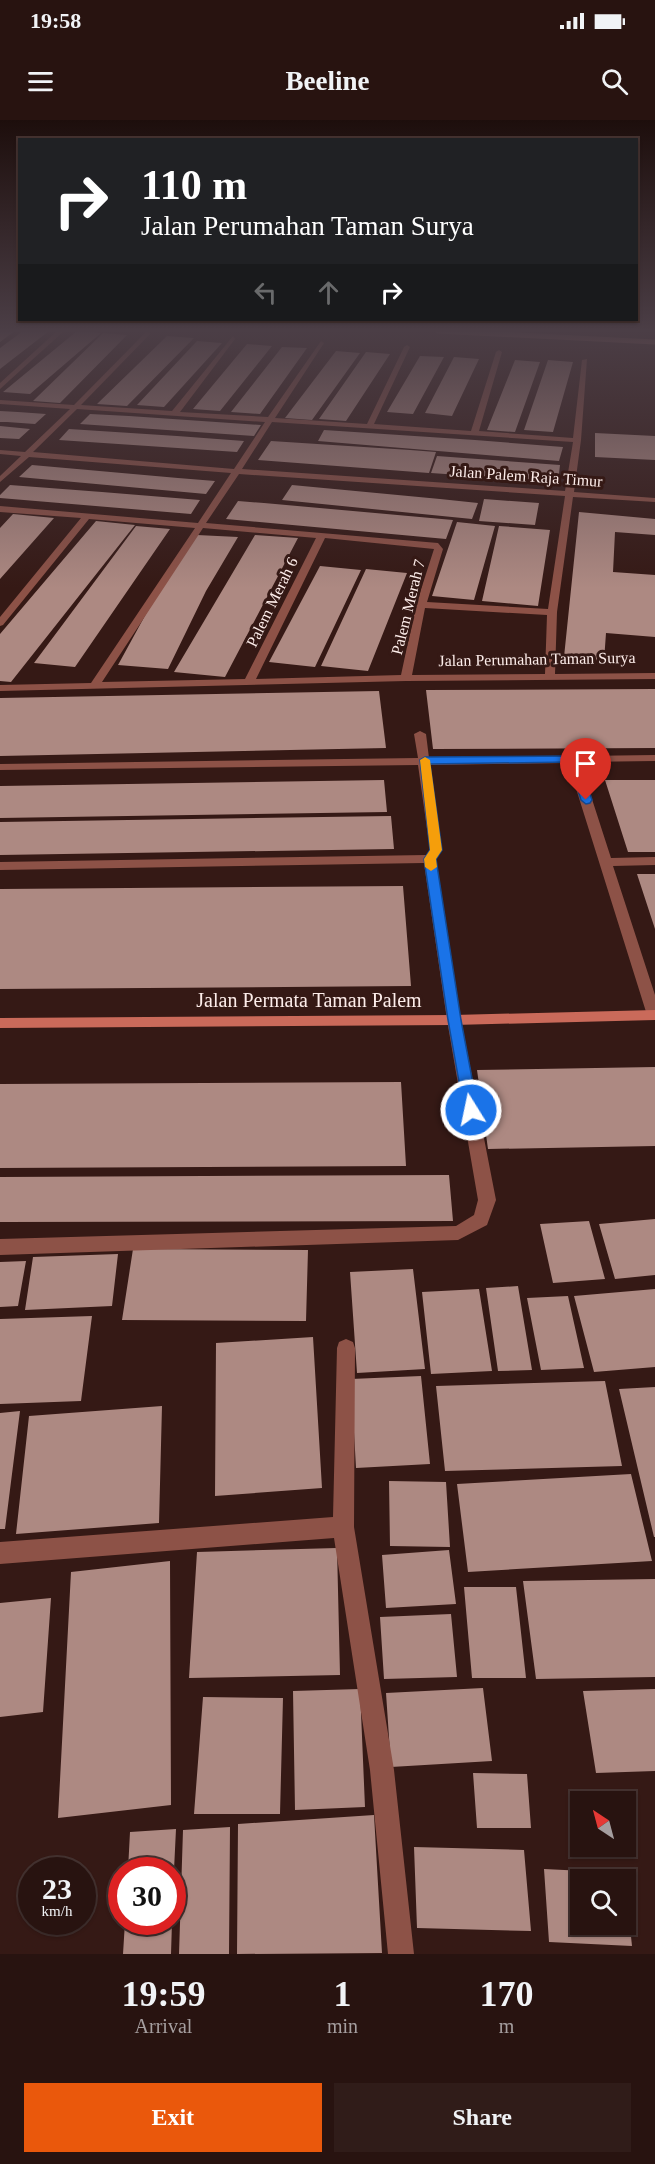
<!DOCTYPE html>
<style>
:root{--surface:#281310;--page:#301c19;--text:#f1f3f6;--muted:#a59e9f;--line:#443230;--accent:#ea580c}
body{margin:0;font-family:Georgia,serif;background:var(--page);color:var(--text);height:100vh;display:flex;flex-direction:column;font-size:22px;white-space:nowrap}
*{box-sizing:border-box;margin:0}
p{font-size:20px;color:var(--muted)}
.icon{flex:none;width:33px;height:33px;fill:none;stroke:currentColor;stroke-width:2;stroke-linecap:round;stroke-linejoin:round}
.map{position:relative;height:1834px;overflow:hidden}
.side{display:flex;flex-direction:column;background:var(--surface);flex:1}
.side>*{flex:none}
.top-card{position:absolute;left:18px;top:18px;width:620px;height:183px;border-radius:0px;box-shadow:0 2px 4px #0004,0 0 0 2px var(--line);background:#202124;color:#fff;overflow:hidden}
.needle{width:39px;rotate:324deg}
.fabs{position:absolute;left:570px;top:1671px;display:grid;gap:12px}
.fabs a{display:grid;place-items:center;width:66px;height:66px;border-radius:0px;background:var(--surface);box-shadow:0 2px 4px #0004,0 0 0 2px var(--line);font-size:30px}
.speed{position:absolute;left:18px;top:1737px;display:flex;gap:12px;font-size:30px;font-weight:700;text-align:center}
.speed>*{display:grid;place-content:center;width:78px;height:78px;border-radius:50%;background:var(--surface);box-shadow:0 2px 4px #0004,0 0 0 2px var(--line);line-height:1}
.speed small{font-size:15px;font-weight:400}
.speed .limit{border:9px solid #d22;background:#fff;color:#111}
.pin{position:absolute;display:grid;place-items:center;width:51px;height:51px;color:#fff;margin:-62px -26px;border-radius:50% 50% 50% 0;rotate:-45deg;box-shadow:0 0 6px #0007}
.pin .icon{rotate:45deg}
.me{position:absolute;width:66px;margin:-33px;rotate:350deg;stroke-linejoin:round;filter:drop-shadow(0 0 4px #0008)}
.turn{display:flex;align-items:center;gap:21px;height:126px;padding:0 24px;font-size:27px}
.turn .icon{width:78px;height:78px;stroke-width:2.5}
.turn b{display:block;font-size:42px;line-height:51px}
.lanes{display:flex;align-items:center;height:57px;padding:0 24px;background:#0003;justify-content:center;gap:30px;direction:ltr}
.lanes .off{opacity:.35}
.eta{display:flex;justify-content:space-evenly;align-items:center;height:102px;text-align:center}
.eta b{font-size:36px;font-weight:700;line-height:42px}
.cta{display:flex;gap:12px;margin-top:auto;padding:12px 24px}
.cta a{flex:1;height:69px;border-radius:0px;background:var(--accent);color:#fff;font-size:24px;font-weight:700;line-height:69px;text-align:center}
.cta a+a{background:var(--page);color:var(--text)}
.status{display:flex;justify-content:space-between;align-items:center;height:42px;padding:0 30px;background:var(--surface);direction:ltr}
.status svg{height:16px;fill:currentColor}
header{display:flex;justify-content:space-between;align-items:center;height:78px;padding:0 24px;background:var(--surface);font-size:27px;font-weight:700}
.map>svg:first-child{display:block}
</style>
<div class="status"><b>19:58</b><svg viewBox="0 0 49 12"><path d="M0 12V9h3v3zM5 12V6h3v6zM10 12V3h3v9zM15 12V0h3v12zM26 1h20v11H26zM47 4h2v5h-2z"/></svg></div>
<header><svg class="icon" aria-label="menu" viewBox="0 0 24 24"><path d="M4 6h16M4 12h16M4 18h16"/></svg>Beeline<svg class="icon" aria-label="search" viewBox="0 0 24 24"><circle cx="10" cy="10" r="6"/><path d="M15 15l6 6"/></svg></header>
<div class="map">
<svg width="655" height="1834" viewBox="0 0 655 1834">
<rect width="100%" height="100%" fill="#351915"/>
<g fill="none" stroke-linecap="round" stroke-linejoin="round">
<!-- stream -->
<path stroke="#bc786d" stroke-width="5" d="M438,211L655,222"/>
</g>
<!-- building -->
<path fill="#ad8982" d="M0,211H15L0,222Z
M23,211H49L0,249V228Z
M77,211L101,213L30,274L3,272Z
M103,213L127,215L60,283L33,281Z
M167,216L194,218L127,286L97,284Z
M197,221L222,223L164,287L137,285Z
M247,224L272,226L220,291L193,289Z
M282,227L307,228L260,294L231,292Z
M336,231L360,233L312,300L285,298Z
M366,232L390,234L346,301L319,299Z
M420,236L444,237L413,294L387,292Z
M454,237L479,239L452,296L425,293Z
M515,240L540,242L515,312L487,310Z
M548,240L573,242L553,312L524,310Z
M0,291L18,292L46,294L35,304L7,302H0Z
M90,294L129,296L261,305L254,316L80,304Z
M0,306L30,309L19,319L0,318Z
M69,309L177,316L244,321L237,332L59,320Z
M324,310L475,320L563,327L559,341L318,321Z
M595,313L655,316V340L595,337Z
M271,321L410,330L436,332L429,353L258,340Z
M437,336L464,338L560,345L558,362L431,353Z
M32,345L178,358L215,361L206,374L19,357Z
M10,365L102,372L200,380L191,394L0,378V375Z
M292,365L440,379L478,383L472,399L282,380Z
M484,379L539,383L535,405L479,401Z
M238,381L264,383L453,400L446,419L226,399Z
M579,392L655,399V415L615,412L613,452L655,455V517L606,513L604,541L564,537Z
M13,394L54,398L0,459V408Z
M96,401L135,405L11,562L0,561V514Z
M457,402L495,406L474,480L432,476Z
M136,406L170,409L75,547L34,543Z
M499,406L550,410L538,486L482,481Z
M197,415L238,417L206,471L168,549L118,545L147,492Z
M255,415L298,418L225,557L174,552Z
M320,446L361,450L315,547L269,542Z
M366,449L407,453L368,551L321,546Z
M655,569V628L433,629L426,570Z
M379,571L386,628L0,636V578Z
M384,660L387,692L0,698V666Z
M605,660H655V732H628Z
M391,696L394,729L0,735V702Z
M637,754H655V809Z
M403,766L411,866L0,869V769Z
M655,947V1026L488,1029L477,950Z
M401,962L406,1046L0,1048V964Z
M449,1055L453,1101L0,1102V1057Z
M655,1099V1155L615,1159L599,1104Z
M589,1101L605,1159L553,1163L540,1104Z
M133,1129L308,1130L306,1201L122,1200Z
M118,1134L112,1186L25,1190L33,1137Z
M26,1141L18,1186L0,1187V1142Z
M413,1149L425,1249L357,1253L350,1152Z
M518,1166L532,1250L498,1251L486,1168Z
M479,1169L492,1251L431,1254L422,1172Z
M655,1169V1247L594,1252L574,1176Z
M568,1176L584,1248L541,1250L527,1178Z
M92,1196L81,1281L0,1284V1199Z
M313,1217L322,1368L215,1376L216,1223Z
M421,1256L430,1344L356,1348L351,1259Z
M605,1261L622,1346L445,1351L436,1266Z
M655,1267V1417H654L619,1269Z
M162,1286L159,1403L16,1414L29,1296Z
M20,1291L5,1409H0V1293Z
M631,1354L652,1441L468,1452L457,1364Z
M389,1361L446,1362L450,1427L390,1426Z
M337,1428L340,1555L189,1558L197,1432Z
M449,1430L456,1484L386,1488L382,1435Z
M170,1441L171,1685L58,1698L71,1452Z
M655,1459V1557L536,1559L523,1461Z
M464,1467H516L526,1558H472Z
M51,1478L43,1592L0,1597V1483Z
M451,1494L457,1557L384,1559L380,1497Z
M483,1568L492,1641L391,1647L386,1573Z
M360,1569L365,1687L295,1690L293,1571Z
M655,1569V1651L596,1653L583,1571Z
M203,1577L283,1578L280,1694H194Z
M473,1653L527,1654L531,1708H477Z
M374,1695L382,1833L237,1834L238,1704Z
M230,1707L229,1834H179L183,1710Z
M176,1709L174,1750H128L130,1712Z
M414,1727L524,1730L531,1811L417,1808Z
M544,1749L625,1753V1760H580V1804H626L627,1778L632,1826L549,1822Z
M125,1802H172L171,1834H123Z"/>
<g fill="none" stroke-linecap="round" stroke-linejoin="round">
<!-- street -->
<path fill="#8d5247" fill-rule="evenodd" d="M57,211H64L0,269V263Z
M146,212L151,213L81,285L172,291L233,216L235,219L180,292L268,297L321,221L324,223L275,298L367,304L404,227L407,225L410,227L374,304L471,311L496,232L499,230L502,232L479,311L573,318L582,240L587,239L581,320L574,372L655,378V382L573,377L557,492L555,554L655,553V559L406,561L0,571V565L91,563L195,408L89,399L3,505L0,506V497L81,398L0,392V386L198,403L231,353L29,337L0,362V356L21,336L0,334V330L25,332L70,289L0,284V280L74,285ZM77,289L265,302L234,349L33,332ZM272,302L573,322L565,371L242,349ZM239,354L565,376L548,489L427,482L443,429L438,423L206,403ZM203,408L316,418L245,559L102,562ZM325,418L434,429L416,485L401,555L256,559ZM425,488L547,495L545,554L412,555Z
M420,611L426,614L429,638L655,635V641L580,642L611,738L655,737V745L613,746L655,875V900L649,899L647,895L568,643L430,645L442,730L436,739L461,900L496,1080L487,1105L458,1120L0,1135V1119L456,1106L474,1095L478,1080L447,900L424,743L0,750V742L426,735L430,730L418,645L0,650V644L418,638L414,614Z
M346,1219L353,1222L355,1228L354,1407L394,1650L414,1834H388L370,1650L334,1418L0,1444V1422L333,1397L337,1228L339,1222Z"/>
<!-- secondary -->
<path fill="#ca6a5a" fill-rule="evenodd" d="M655,890V900L454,905L0,908V898L454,895Z"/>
</g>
<!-- sky -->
<linearGradient id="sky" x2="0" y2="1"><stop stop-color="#1d0e0c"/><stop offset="0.45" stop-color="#4b3e46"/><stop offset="1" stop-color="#4b3e46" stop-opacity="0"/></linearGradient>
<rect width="655" height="468" fill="url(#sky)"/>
<!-- route -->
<path fill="#1a73e8" stroke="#114b97" stroke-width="1.5" d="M573,636L579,639L592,680L590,683L586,684L581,680L569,642L430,644L442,730L436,739L461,900L478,990L476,994H466L464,990L448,900L424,739L430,730L420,640L425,637Z"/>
<!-- slow -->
<path fill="#f59e0b" d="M425,637L430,640L442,730L436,739L437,747L431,751L425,747L424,739L430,730L420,640Z"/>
<g text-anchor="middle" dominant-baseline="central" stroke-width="6" stroke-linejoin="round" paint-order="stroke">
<!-- far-street labels -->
<g font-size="16" fill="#fdedea" stroke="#351915">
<text transform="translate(526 356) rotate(4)">Jalan Palem Raja Timur</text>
<text transform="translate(272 482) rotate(-64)">Palem Merah 6</text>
<text transform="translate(408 487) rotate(-76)">Palem Merah 7</text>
<text transform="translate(537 539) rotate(-1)">Jalan Perumahan Taman Surya</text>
</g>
<!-- street labels -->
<g font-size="20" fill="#fdedea" stroke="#351915">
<text x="309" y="880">Jalan Permata Taman Palem</text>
</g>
</g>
</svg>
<div class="fabs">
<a><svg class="needle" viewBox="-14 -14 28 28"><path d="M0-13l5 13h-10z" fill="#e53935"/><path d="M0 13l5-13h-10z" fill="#a59e9f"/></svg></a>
<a><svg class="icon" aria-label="search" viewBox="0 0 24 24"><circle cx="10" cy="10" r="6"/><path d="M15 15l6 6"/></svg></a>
</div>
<div class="speed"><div>23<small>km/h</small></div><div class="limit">30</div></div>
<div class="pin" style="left:586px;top:680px;background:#d93025"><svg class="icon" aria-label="arrive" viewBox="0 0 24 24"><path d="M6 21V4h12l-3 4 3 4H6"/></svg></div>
<svg class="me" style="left:471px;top:990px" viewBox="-20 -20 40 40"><circle r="17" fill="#1a73e8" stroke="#fff" stroke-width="3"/><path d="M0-11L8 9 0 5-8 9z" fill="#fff"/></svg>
<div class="top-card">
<div class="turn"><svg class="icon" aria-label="right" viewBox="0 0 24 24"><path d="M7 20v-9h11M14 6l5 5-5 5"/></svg><div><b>110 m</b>Jalan Perumahan Taman Surya</div></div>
<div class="lanes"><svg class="icon off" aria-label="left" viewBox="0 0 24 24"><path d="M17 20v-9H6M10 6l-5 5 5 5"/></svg><svg class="icon off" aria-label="ahead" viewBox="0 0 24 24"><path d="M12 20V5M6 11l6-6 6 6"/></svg><svg class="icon" aria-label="right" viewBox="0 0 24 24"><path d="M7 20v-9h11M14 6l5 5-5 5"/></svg></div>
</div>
</div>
<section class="side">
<div class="eta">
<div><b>19:59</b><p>Arrival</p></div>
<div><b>1</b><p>min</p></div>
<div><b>170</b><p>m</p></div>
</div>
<div class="cta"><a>Exit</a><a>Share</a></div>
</section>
